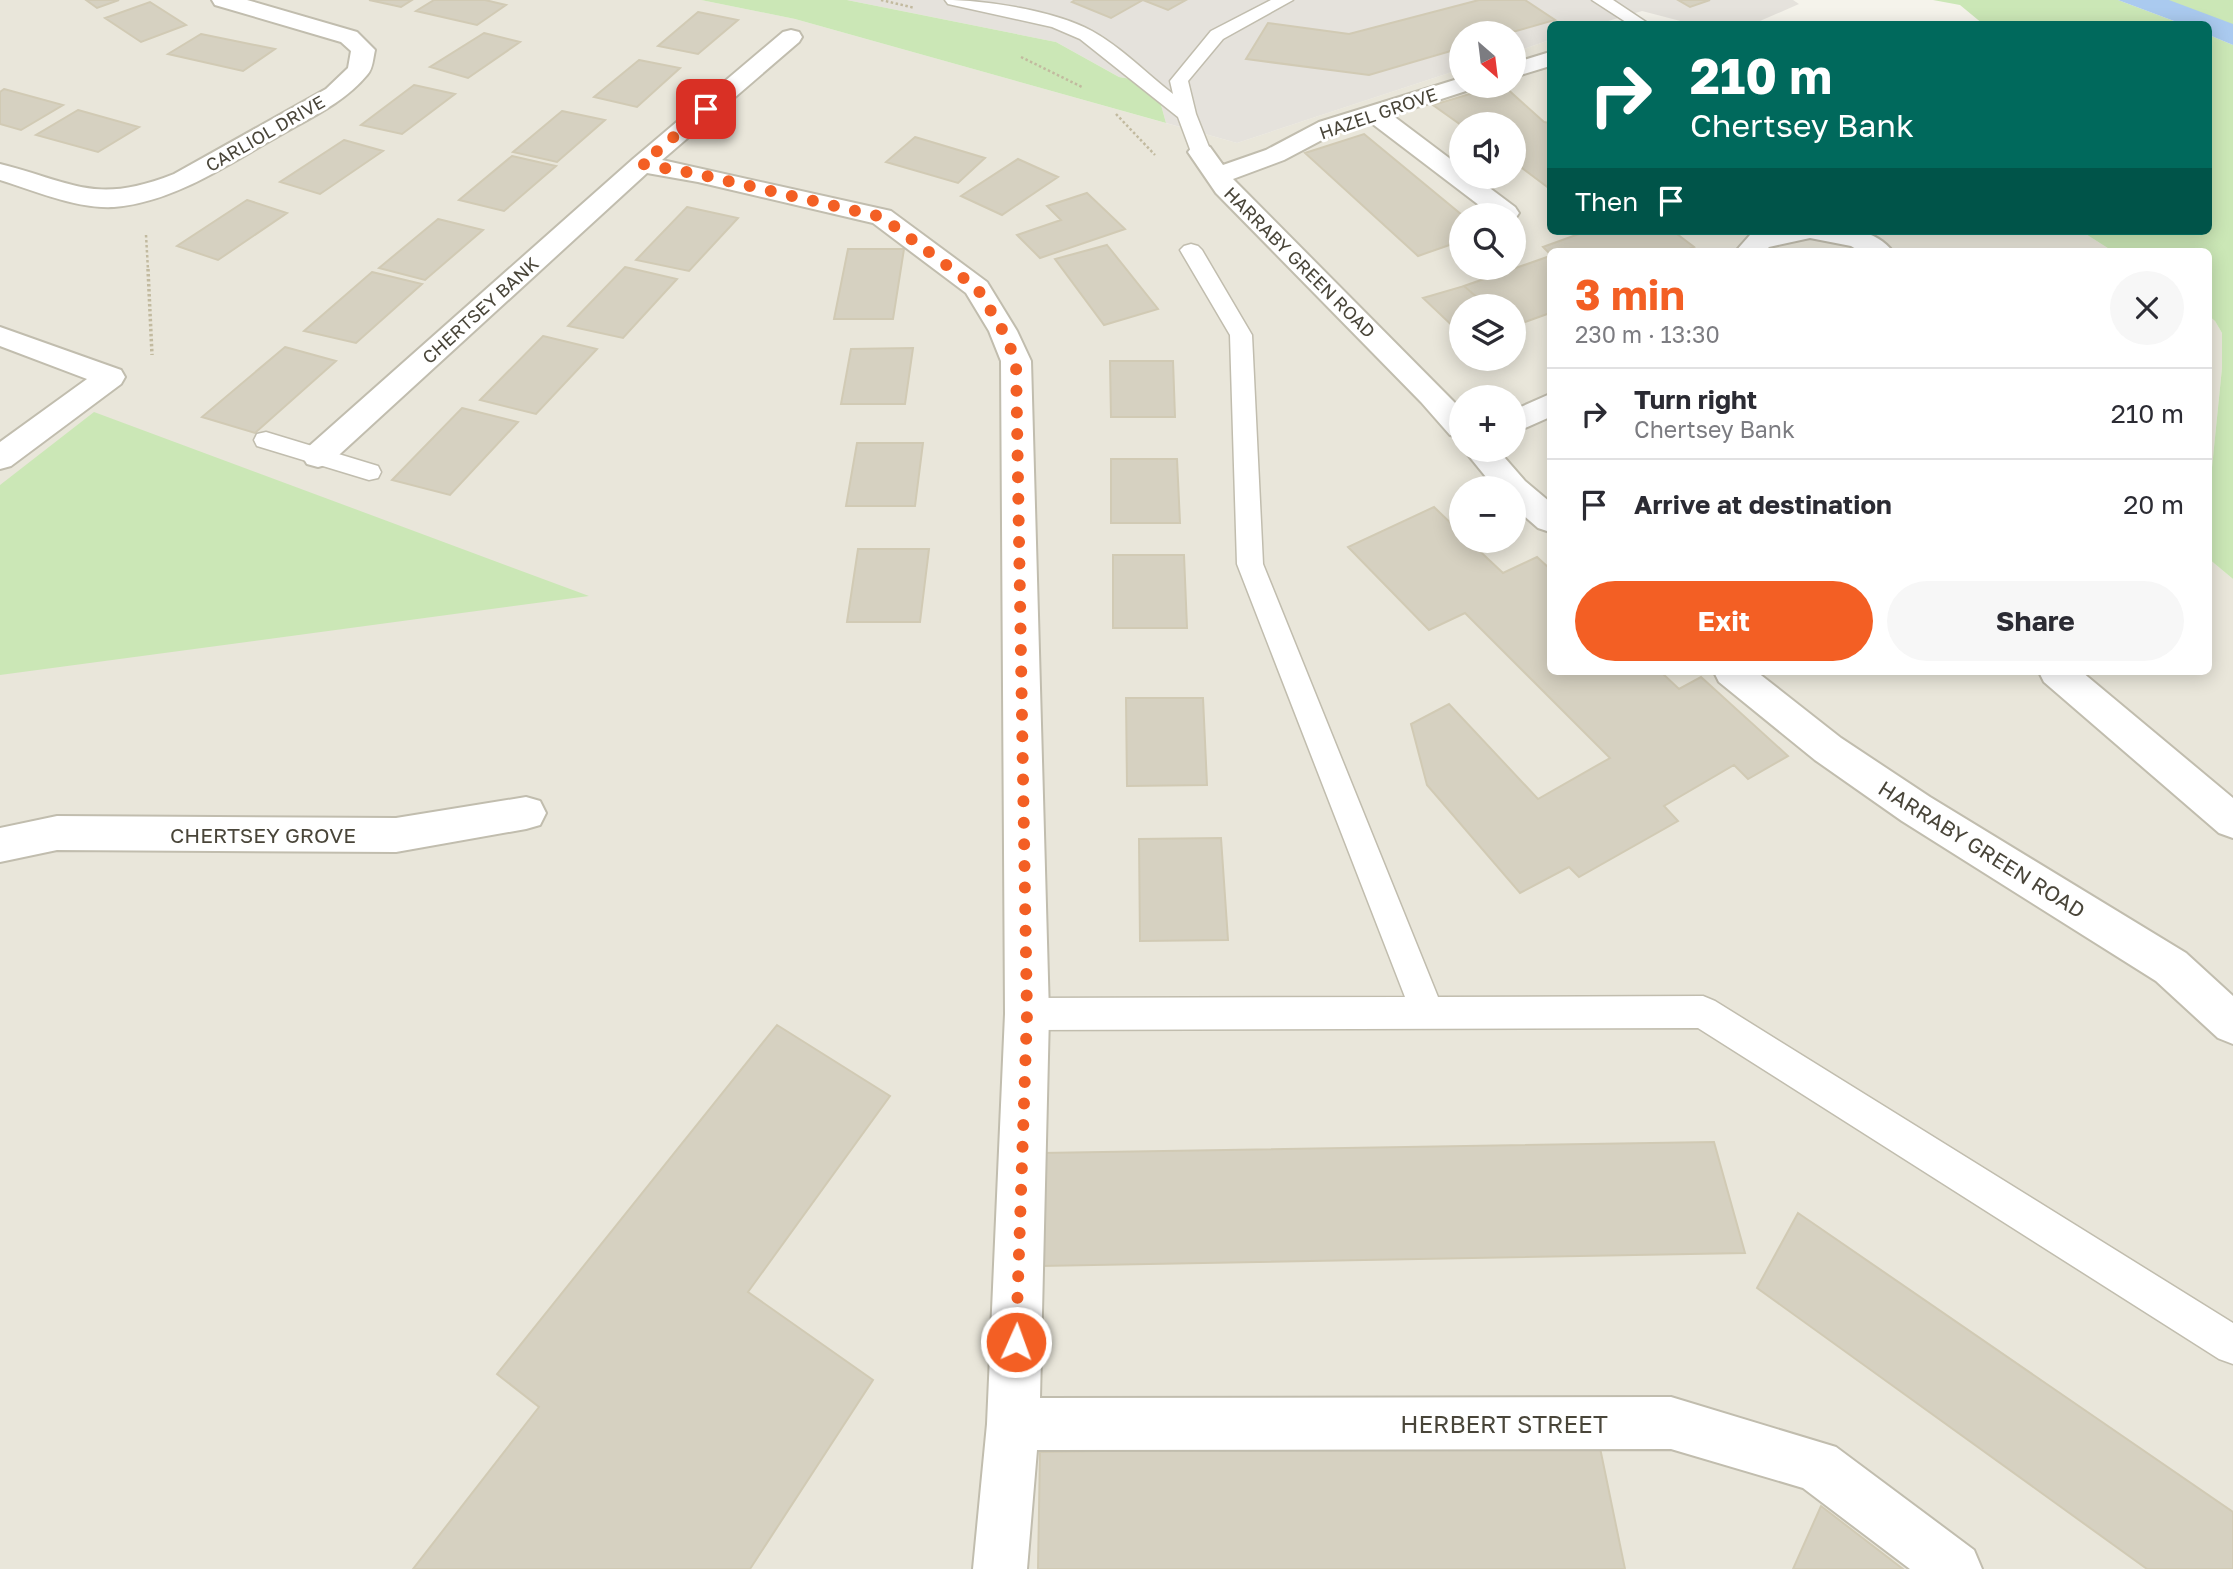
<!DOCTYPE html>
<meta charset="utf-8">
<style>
:root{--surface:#fff;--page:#f7f7f7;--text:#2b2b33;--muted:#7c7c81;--line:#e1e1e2;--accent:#f35f24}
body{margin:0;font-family:"Golos Text",sans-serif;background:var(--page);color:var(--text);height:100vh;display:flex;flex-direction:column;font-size:26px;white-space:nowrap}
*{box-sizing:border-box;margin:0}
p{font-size:23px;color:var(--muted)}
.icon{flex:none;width:38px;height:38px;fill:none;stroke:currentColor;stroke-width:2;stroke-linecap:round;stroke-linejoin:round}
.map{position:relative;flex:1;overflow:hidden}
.sheet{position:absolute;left:1547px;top:248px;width:665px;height:427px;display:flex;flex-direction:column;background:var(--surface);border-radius:10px;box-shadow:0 4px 18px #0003}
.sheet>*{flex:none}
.top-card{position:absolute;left:1547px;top:21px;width:665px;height:214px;border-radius:10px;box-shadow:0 4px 18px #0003;background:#00695c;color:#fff;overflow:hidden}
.needle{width:46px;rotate:152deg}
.controls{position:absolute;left:1449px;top:21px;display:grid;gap:14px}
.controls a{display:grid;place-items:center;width:77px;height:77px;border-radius:50%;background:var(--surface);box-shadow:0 4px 18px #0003;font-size:35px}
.pin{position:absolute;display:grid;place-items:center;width:60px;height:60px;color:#fff;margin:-30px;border-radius:14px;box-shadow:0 4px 10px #0006}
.me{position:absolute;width:77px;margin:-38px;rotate:2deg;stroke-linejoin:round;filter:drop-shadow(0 0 5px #0008)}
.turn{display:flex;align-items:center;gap:24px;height:147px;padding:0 28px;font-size:32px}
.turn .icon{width:91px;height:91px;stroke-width:2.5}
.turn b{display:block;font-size:49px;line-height:60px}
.then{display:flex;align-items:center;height:66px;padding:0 28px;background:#0003;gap:14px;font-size:26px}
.round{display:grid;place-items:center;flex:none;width:74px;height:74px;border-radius:37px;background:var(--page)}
.overview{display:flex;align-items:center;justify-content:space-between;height:119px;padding:0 28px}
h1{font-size:42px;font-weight:700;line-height:52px;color:var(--accent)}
.action{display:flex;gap:14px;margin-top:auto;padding:14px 28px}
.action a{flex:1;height:80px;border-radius:42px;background:var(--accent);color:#fff;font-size:28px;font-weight:700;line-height:80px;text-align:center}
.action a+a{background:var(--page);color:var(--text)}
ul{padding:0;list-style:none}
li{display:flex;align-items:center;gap:21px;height:91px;padding:0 28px;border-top:2px solid var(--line)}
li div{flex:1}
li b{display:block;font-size:26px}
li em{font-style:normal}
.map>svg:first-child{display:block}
</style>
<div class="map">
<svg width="2233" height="1569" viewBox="0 0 2233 1569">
<rect width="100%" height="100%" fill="#f5f3eb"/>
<!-- residential -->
<path fill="#e9e6da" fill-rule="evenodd" d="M0,0H701L795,19L1237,143L1461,69V86H1514V52L1550,40V231H2081L2114,252H1550V672H2208L2209,559L2233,579V1569H0ZM1461,124H1514V177H1461ZM1461,215H1514V268H1461ZM1461,306H1514V359H1461ZM1461,397H1514V450H1461ZM1461,488H1514V541H1461Z
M2209,316L2215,321L2222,333V368L2209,497Z"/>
<!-- industrial -->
<path fill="#e5e2dc" d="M847,0H1793L1799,4L1753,24H1692L1642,11L1598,24H1550V40L1514,52V33H1461V69L1237,143L1166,123L1155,83L1119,77L1056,42Z"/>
<!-- green -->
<path fill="#cbe7b6" d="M701,0H847L1056,42L1119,77L1155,83L1166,123L795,19Z
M1933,0H2118L2182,24H1983L1960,5Z
M2135,0H2233V28Z
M2209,35L2233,45V579L2209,559V497L2222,368V333L2215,321L2209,316L2208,252H2114L2081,231H2208Z
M94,412L589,596L0,675V485Z"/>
<!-- water -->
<path fill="#aacaef" d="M2118,0H2169L2233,24V45L2209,35L2208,24H2182Z"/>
<!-- building -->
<path fill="#d6d1c1" stroke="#d1cab4" stroke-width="2" d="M86,0H119L97,8Z
M369,0H412L401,7Z
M434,0H485L506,5L477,25L416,11Z
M1075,0H1186L1168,10L1143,0L1111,18L1072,2Z
M1479,0H1525L1555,20L1509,33H1461V48L1369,75L1246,59L1268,23L1349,34Z
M1678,0H1710L1690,7Z
M150,2L186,25L141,42L105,18Z
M698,12L738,20L698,54L658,46Z
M484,33L520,42L468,78L430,67Z
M201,34L275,49L243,71L168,54Z
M639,60L680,68L637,107L594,97Z
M414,85L455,94L402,134L361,125Z
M1496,86H1504L1544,122L1550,123V189L1514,162V124L1461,125L1433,105Z
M4,89L63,105L21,130L0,124V92Z
M78,110L139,127L98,152L36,135Z
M562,111L605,120L557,162L513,152Z
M1364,134L1462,215L1461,241L1418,256L1305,153Z
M915,137L985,158L958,183L886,162Z
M344,140L383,151L320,194L280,182Z
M512,156L556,166L504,211L459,200Z
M1018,159L1058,177L1002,215L961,196Z
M1087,193L1125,229L1040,258L1017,235L1061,220L1047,206Z
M247,200L287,213L218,260L177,246Z
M687,207L738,218L689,271L636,260Z
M438,219L483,230L425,280L379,268Z
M1587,231H1673L1694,247L1681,252L1550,254L1543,247Z
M1107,245L1158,309L1104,325L1055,259Z
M848,249H904L893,319H834Z
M1550,256V313L1514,326V306H1487L1464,286Z
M625,267L677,279L623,338L568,326Z
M372,272L422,284L356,343L304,331Z
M1464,286L1487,306H1461V334L1423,298Z
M543,336L597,349L536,414L480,400Z
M285,347L336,361L255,433L202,417Z
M913,348L905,404H841L851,349Z
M1110,361H1173L1175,417H1111Z
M462,408L518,422L450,495L392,480Z
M857,443H923L915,506H846Z
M1111,459H1177L1180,523H1111Z
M1434,507L1461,533V541H1469L1503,573L1537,557L1550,569V672H1661L1679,689L1701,677L1788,756L1748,779L1734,765L1664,806L1678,821L1579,877L1569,867L1520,893L1427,785L1411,724L1449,704L1538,799L1610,758L1465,613L1429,630L1348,547Z
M858,549H929L920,622H847Z
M1113,555H1184L1187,628H1113Z
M1126,698H1203L1207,785L1127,786Z
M1221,838L1228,940L1140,941L1139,839Z
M777,1025L890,1096L748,1292L873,1380L750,1569H413L539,1407L497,1374Z
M1714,1142L1745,1253L1040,1266L1042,1153Z
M1798,1213L2233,1512V1569H2147L1757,1288Z
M1599,1443L1625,1569H1038L1040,1452Z
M1821,1506L1903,1569H1793Z"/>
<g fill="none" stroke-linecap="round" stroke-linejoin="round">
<!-- service casing -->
<g stroke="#c1bdae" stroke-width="3">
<path id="service" d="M945,0C986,0 1056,11 1092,31C1121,47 1147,74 1173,94L1170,81L1211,31L1271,0H1293L1223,39L1188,81L1196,114L1211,152L1201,158L1191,152L1178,117L1080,39L1052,27L948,4Z
M1592,0H1613L1649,24H1629Z
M1191,244L1198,246L1202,250L1252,335L1263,564L1438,997L1703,996L1715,1001L2233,1323V1364L2219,1359L1698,1028L1027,1030L1015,1025L1010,1014L1015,1003L1027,998L1405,997L1237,564L1230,335L1180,250L1184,246Z
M266,432L378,466L381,472L378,478L369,480L257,446L254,440L257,434Z"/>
</g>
<!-- minor casing -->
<g stroke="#c1bdae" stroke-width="4">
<path id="minor" d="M212,0H247L357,32L375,50C373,58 373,69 367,75C343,104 307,119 275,138C225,166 173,202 114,207C76,209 36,191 0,180V164C75,183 95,205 174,174L326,89L348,68L351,51L341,42L215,5Z
M791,30L799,32L802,37L799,42L662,160L891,211L987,282L1017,331L1031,361L1049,1014L1040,1398L1671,1397L1836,1447L1974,1550L1982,1569H1910L1803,1488L1671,1449L1037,1450L1027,1569H973L987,1424L1005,1014L1001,361L989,331L966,293L873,223L698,182L647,173L329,464L318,467L307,464L302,456L307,448L633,159L783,32Z
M1550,52V66L1514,77V63Z
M1461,78V86H1472L1469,90L1392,115L1461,167V177H1475L1515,207L1519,213L1515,219L1514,215H1492L1370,122L1337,132L1284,160L1233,179L1461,409V438L1450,435L1421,402L1216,193L1188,152L1192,147L1201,144L1210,147L1223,165L1266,150L1319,122Z
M1769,231H1859C1872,234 1885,241 1893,252H1861L1851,246L1810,238L1769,247L1764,252H1735L1750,235Z
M0,327L121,370L125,377L121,384L11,466L0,469V442L87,379L0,346Z
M1550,394V417L1514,433V410Z
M1464,450H1498L1525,481L1550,502V532L1538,528L1514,507V488H1495Z
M1714,672H1757L1841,738L1930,797L2186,953L2233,996V1044L2218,1038L2156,981L1902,821L1815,760L1719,682Z
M2039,672H2082L2233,798V838L2219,833L2044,682Z
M526,797L540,801L546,813L540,825L526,829L396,852L57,850L0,862V828L57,816L396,818Z"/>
</g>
<!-- path-far1 -->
<path stroke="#c2ba9f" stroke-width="2.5" stroke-dasharray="2.5 2.5" stroke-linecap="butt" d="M881,0L915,8
M1021,57L1082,87
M1116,114L1155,155
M146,235L148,270"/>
<!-- path -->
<path stroke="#c2ba9f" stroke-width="3.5" stroke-dasharray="2.5 2.5" stroke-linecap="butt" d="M148,269L152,355"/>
<!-- service -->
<use href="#service" fill="#fff" fill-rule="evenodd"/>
<!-- minor -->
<use href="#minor" fill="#fff" fill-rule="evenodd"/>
</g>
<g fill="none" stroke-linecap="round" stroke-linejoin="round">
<!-- route -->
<path stroke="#f35f24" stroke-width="12" stroke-dasharray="0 21.6" d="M706,109L642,164L698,174L882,217L977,288L1003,331L1016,361L1027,1014L1016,1342"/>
</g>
<g text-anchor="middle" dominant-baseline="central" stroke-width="6" stroke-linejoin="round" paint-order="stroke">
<!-- far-street labels -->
<g font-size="18" fill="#494539" stroke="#fff">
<text transform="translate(1378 113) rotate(-19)">HAZEL GROVE</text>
<text transform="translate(265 133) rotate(-30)">CARLIOL DRIVE</text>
<text transform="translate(1300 262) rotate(45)">HARRABY GREEN ROAD</text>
<text transform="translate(480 310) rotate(-42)">CHERTSEY BANK</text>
</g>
<!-- street labels -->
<g font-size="21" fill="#494539" stroke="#fff">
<text x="263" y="835">CHERTSEY GROVE</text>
<text transform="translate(1982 849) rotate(32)">HARRABY GREEN ROAD</text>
</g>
<!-- near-street labels -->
<g font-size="24" fill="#494539" stroke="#fff">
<text x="1504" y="1423">HERBERT STREET</text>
</g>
</g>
</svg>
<div class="controls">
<a><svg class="needle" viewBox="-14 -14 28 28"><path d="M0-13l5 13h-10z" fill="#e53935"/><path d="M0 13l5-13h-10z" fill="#7c7c81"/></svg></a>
<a><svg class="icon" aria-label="sound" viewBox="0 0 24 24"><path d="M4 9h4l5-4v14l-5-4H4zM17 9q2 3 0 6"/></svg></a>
<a><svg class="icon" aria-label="search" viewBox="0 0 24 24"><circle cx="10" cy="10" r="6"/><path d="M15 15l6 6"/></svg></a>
<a><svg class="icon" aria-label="layers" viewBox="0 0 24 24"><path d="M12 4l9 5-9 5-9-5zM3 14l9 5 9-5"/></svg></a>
<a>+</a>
<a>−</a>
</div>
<div class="pin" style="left:706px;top:109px;background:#d93025"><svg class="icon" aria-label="arrive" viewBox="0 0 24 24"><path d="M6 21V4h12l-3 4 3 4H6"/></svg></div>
<svg class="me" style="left:1016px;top:1342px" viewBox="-20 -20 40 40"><circle r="17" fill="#f35f24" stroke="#fff" stroke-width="3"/><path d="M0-11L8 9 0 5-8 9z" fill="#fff"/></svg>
<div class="top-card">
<div class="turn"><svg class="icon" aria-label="right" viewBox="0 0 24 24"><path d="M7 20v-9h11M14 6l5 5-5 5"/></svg><div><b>210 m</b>Chertsey Bank</div></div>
<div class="then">Then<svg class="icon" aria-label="arrive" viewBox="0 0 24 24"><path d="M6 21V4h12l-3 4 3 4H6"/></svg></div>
</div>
<section class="sheet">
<div class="overview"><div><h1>3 min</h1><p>230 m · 13:30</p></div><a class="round"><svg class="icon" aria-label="close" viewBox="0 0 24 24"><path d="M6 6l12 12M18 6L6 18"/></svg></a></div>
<ul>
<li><svg class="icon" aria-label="right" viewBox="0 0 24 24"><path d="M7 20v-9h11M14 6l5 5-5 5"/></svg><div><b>Turn right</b><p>Chertsey Bank</p></div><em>210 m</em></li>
<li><svg class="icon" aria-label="arrive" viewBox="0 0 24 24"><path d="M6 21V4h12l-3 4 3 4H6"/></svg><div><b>Arrive at destination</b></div><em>20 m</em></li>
</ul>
<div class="action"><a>Exit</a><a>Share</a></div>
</section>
</div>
